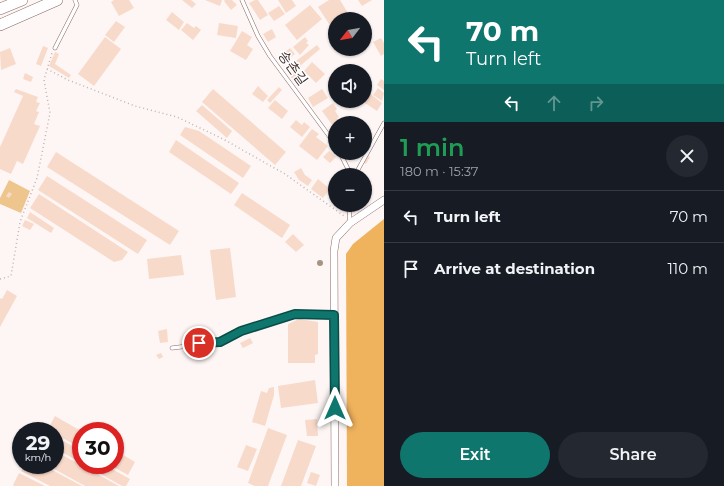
<!DOCTYPE html>
<meta charset="utf-8">
<style>
:root{--surface:#171b24;--page:#242831;--text:#f1f3f6;--muted:#9ea1a6;--line:#363941;--accent:#0f766e}
body{margin:0;font-family:Montserrat,"Noto Sans KR",sans-serif;background:var(--page);color:var(--text);height:100vh;display:flex;flex-direction:column;font-size:15px;white-space:nowrap}
*{box-sizing:border-box;margin:0}
p{font-size:13px;color:var(--muted)}
.icon{flex:none;width:22px;height:22px;fill:none;stroke:currentColor;stroke-width:2;stroke-linecap:round;stroke-linejoin:round}
.map{position:relative;flex:1;overflow:hidden}
.side{display:flex;flex-direction:column;background:var(--surface);width:340px}
.side>*{flex:none}
.guide{background:#0f766e;color:#fff;overflow:hidden}
.needle{width:26px;rotate:239deg}
.tools{position:absolute;left:328px;top:12px;display:grid;gap:8px}
.tools a{display:grid;place-items:center;width:44px;height:44px;border-radius:50%;background:var(--surface);box-shadow:0 1px 3px #0004;font-size:20px}
.speed{position:absolute;left:12px;top:422px;display:flex;gap:8px;font-size:20px;font-weight:700;text-align:center}
.speed>*{display:grid;place-content:center;width:52px;height:52px;border-radius:50%;background:var(--surface);box-shadow:0 1px 3px #0004;line-height:1}
.speed small{font-size:10px;font-weight:400}
.speed .limit{border:6px solid #d22;background:#fff;color:#111}
.pin{position:absolute;display:grid;place-items:center;width:34px;height:34px;color:#fff;margin:-17px;border:2px solid #fff;border-radius:50%;box-shadow:0 1px 4px #0007}
.me{position:absolute;width:44px;margin:-22px;rotate:0deg;stroke-linejoin:round;filter:drop-shadow(0 0 3px #0008)}
.turn{display:flex;align-items:center;gap:14px;height:84px;padding:0 16px;font-size:18px}
.turn .icon{width:52px;height:52px;stroke-width:2.5}
.turn b{display:block;font-size:28px;line-height:34px}
.lanes{display:flex;align-items:center;height:38px;padding:0 16px;background:#0003;justify-content:center;gap:20px;direction:ltr}
.lanes .off{opacity:.35}
.round{display:grid;place-items:center;flex:none;width:42px;height:42px;border-radius:21px;background:var(--page)}
.head{display:flex;align-items:center;justify-content:space-between;height:68px;padding:0 16px}
h1{font-size:24px;font-weight:600;line-height:30px;color:#1e9e55}
.action{display:flex;gap:8px;margin-top:auto;padding:8px 16px}
.action a{flex:1;height:46px;border-radius:24px;background:var(--accent);color:#fff;font-size:16px;font-weight:600;line-height:46px;text-align:center}
.action a+a{background:var(--page);color:var(--text)}
ul{padding:0;list-style:none}
li{display:flex;align-items:center;gap:12px;height:52px;padding:0 16px;border-top:1px solid var(--line)}
li div{flex:1}
li b{display:block;font-size:15px}
li em{font-style:normal}
main{display:flex;flex:1;min-height:0}
.map>svg:first-child{display:block}
</style>
<main>
<div class="map">
<svg width="384" height="486" viewBox="0 0 384 486">
<rect width="100%" height="100%" fill="#fdf6f5"/>
<!-- green -->
<path fill="#efc58e" d="M9,180L30,191L21,213L0,204V198Z"/>
<!-- forest -->
<path fill="#efb25d" d="M384,219V486H347L346,254L353,244Z"/>
<!-- building -->
<path fill="#f8daca" d="M114,0H129L134,8L119,16L111,2Z
M182,0H191L196,4L192,8Z
M205,0H222L220,6Z
M225,0H232L237,5L231,10L224,1Z
M255,0H258L268,15L260,20L249,3Z
M278,0H292L296,6L286,13Z
M329,0H340L351,18L335,19V28L333,30L318,7Z
M358,0H372L362,6Z
M310,5L322,19L297,40L285,25Z
M279,6L285,14L274,21L268,13Z
M172,12L184,22L179,30L166,20Z
M116,21L125,27L114,42L105,35Z
M187,23L194,28L196,26L201,30L193,40L181,30Z
M219,23L238,26L236,38L217,35Z
M272,29L276,37L268,42L263,34Z
M242,31L252,37L247,45L253,49L246,60L230,51Z
M105,37L121,49L94,86L78,74Z
M305,37L308,41L306,43L309,45L300,55L293,47Z
M381,38L384,43V54L381,56L373,42Z
M317,45L320,49L300,66L296,61Z
M43,46L48,48L41,66L36,64Z
M10,48L16,64L1,70L0,52Z
M290,48L295,54L288,59L284,53Z
M55,52L59,54L55,64L71,75L69,78L49,66Z
M312,62L325,74L316,83L304,71Z
M296,67L302,82L297,86L288,72Z
M25,73L33,77L31,82L23,79Z
M335,76V90H334L328,81Z
M381,79L384,81V90L377,85Z
M258,86L268,96L263,102L252,94Z
M279,87L282,90L270,103L267,100Z
M378,88L384,93L382,101L373,95Z
M16,89L38,97L36,102L40,103L36,111L39,112L34,124L40,126L23,164L17,161L11,174L0,169V147L23,96L14,92Z
M213,89L286,152L275,165L202,102Z
M322,89L328,98L313,107L308,98Z
M369,93L382,103L377,111L362,101H365Z
M275,100L288,111L282,119L268,108Z
M333,103L337,109L335,111L339,117L337,118L339,122L333,126L322,111Z
M202,105L232,131L227,138L196,111Z
M296,120L302,125L304,122L310,127L302,137L290,127Z
M185,127L199,131L251,166L243,178L180,135Z
M312,129L319,134L316,137L328,146L317,160L299,146Z
M176,140L239,183L231,194L169,152Z
M329,151L336,157L330,163L323,157Z
M56,152L179,231L170,245L47,167Z
M367,155L370,157L366,164L362,162Z
M301,168L305,175L312,180L308,186L299,180L294,172Z
M47,176L147,240L138,254L38,190Z
M318,179L330,189L323,198L311,189Z
M9,192L12,194L9,198L6,196Z
M242,193L290,225L282,238L234,205Z
M39,194L128,252L122,260L114,262L30,208Z
M335,205H341V208L334,206Z
M30,212L54,228L51,233L27,218Z
M25,220L34,224L30,230L22,226Z
M293,234L304,245L296,252L285,242Z
M230,248L236,297L216,300L210,250Z
M181,255L184,275L149,279L147,259Z
M7,290L17,296L0,327V298L2,299Z
M299,319L318,322V354L315,355V363H288V324Z
M167,329L168,342L160,343L158,331Z
M250,338L253,343L243,348L240,343Z
M161,353L163,357L159,359L156,355Z
M315,380L318,403L281,408L278,386Z
M274,387V395L265,426L252,422L261,391L267,393L269,388Z
M55,416L81,431V448L55,434V431L48,429Z
M317,419L318,436H307L305,420Z
M268,428L287,435L268,486H255L248,483Z
M55,436L81,451V463L55,448Z
M298,440L316,446L301,486H281Z
M246,445L257,449L248,471L237,467Z
M115,450L135,462L128,475L110,465H115Z
M55,451L119,486H85L47,465H55Z
M24,465H43L82,486H50L21,471Z
M85,465H105L130,479L126,486H122Z
M311,472L320,475L316,486L307,483Z
M19,473L45,486H14L13,485Z"/>
<g fill="none" stroke-linecap="round" stroke-linejoin="round">
<!-- service casing -->
<g stroke="#896a67" stroke-width="4.5">
<path id="service" d="M242,0L258,36L270,56L335,144
M55,48L77,5L75,0
M340,153L351,175
M355,175L384,123
M349,205L350,223
M172,348L220,342L241,331L295,314L334,315"/>
</g>
<!-- minor casing -->
<g stroke="#896a67" stroke-width="8">
<path id="minor" d="M335,486L334,251L336,238L350,223L384,200"/>
</g>
<!-- secondary casing -->
<g stroke="#896a67" stroke-width="12">
<path id="secondary" d="M0,9L22,0
M0,25L57,0"/>
</g>
<!-- path -->
<path stroke="#beb4b3" stroke-width="1.5" stroke-dasharray="1 3" stroke-linecap="butt" d="M47,69L68,80L135,106L177,117L223,139L285,174L344,216
M0,279L11,276L20,222L37,178L50,113L44,80L52,53"/>
<!-- service -->
<use href="#service" stroke="#fff" stroke-width="3.5"/>
<!-- minor -->
<use href="#minor" stroke="#fff" stroke-width="7"/>
<!-- secondary -->
<use href="#secondary" stroke="#fff" stroke-width="11"/>
</g>
<!-- trees -->
<circle fill="#a59480" cx="320" cy="263" r="3"/>
<g fill="none" stroke-linecap="round" stroke-linejoin="round">
<!-- route casing -->
<g stroke="#0a4d48" stroke-width="10">
<path id="route" d="M199,343L220,342L241,331L295,314L334,315L335,408"/>
</g>
<!-- route -->
<use href="#route" stroke="#0f766e" stroke-width="7"/>
</g>
<g text-anchor="middle" dominant-baseline="central" stroke-width="3" stroke-linejoin="round" paint-order="stroke">
<!-- street labels -->
<g font-size="14" fill="#463736" stroke="#fff">
<text transform="translate(293 68) rotate(54)">송촌길</text>
</g>
</g>
</svg>
<div class="tools">
<a><svg class="needle" viewBox="-14 -14 28 28"><path d="M0-13l5 13h-10z" fill="#e53935"/><path d="M0 13l5-13h-10z" fill="#9ea1a6"/></svg></a>
<a><svg class="icon" aria-label="sound" viewBox="0 0 24 24"><path d="M4 9h4l5-4v14l-5-4H4zM17 9q2 3 0 6"/></svg></a>
<a>+</a>
<a>−</a>
</div>
<div class="speed"><div>29<small>km/h</small></div><div class="limit">30</div></div>
<div class="pin" style="left:199px;top:343px;background:#d93025"><svg class="icon" aria-label="arrive" viewBox="0 0 24 24"><path d="M6 21V4h12l-3 4 3 4H6"/></svg></div>
<svg class="me" style="left:335px;top:408px" viewBox="-20 -20 40 40"><path d="M0-17L14 15 0 8-14 15z" fill="#0f766e" stroke="#fff" stroke-width="4"/></svg>
</div>
<section class="side">
<div class="guide">
<div class="turn"><svg class="icon" aria-label="left" viewBox="0 0 24 24"><path d="M17 20v-9H6M10 6l-5 5 5 5"/></svg><div><b>70 m</b>Turn left</div></div>
<div class="lanes"><svg class="icon" aria-label="left" viewBox="0 0 24 24"><path d="M17 20v-9H6M10 6l-5 5 5 5"/></svg><svg class="icon off" aria-label="ahead" viewBox="0 0 24 24"><path d="M12 20V5M6 11l6-6 6 6"/></svg><svg class="icon off" aria-label="right" viewBox="0 0 24 24"><path d="M7 20v-9h11M14 6l5 5-5 5"/></svg></div>
</div>
<div class="head"><div><h1>1 min</h1><p>180 m · 15:37</p></div><a class="round"><svg class="icon" aria-label="close" viewBox="0 0 24 24"><path d="M6 6l12 12M18 6L6 18"/></svg></a></div>
<ul>
<li><svg class="icon" aria-label="left" viewBox="0 0 24 24"><path d="M17 20v-9H6M10 6l-5 5 5 5"/></svg><div><b>Turn left</b></div><em>70 m</em></li>
<li><svg class="icon" aria-label="arrive" viewBox="0 0 24 24"><path d="M6 21V4h12l-3 4 3 4H6"/></svg><div><b>Arrive at destination</b></div><em>110 m</em></li>
</ul>
<div class="action"><a>Exit</a><a>Share</a></div>
</section>
</main>
